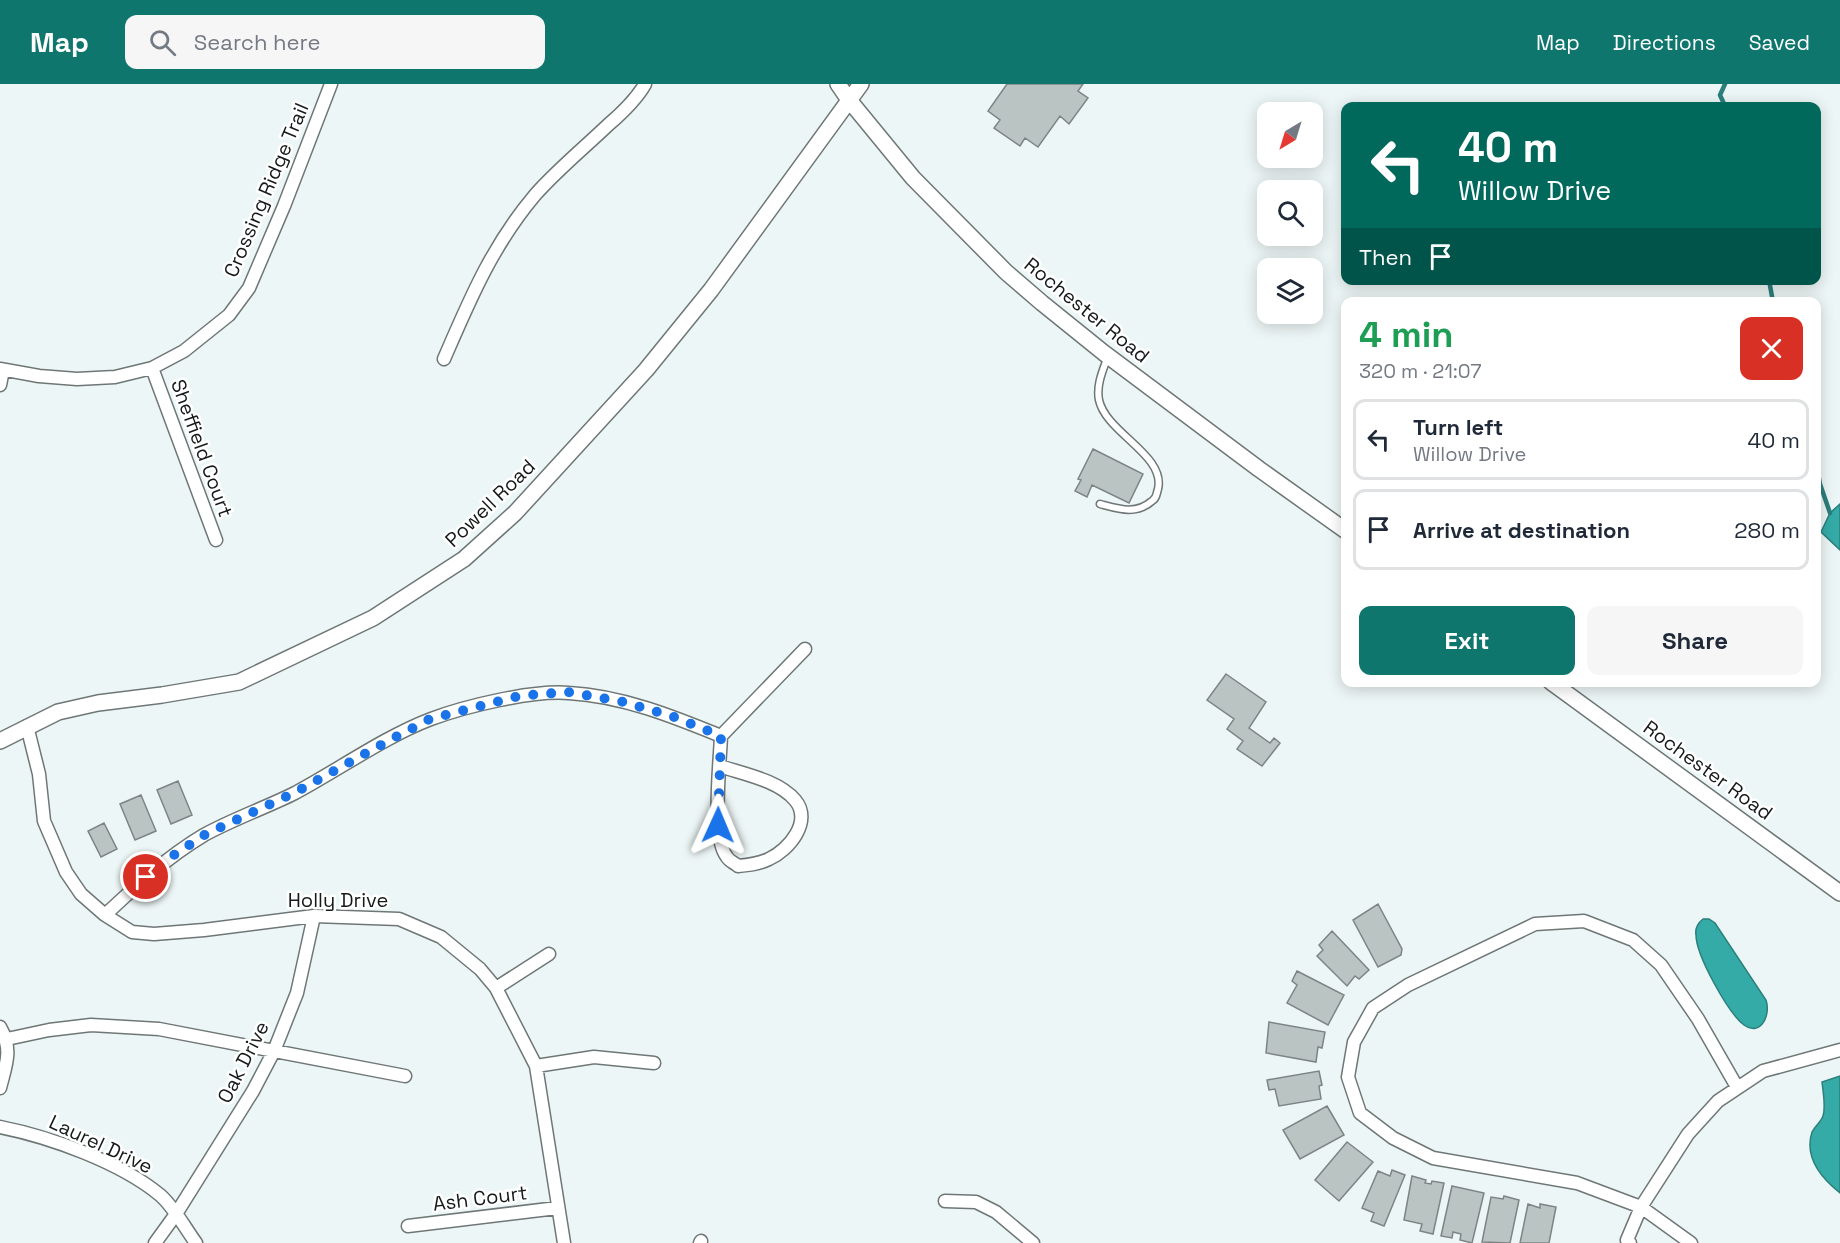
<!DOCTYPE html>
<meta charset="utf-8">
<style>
:root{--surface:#fff;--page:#f6f6f7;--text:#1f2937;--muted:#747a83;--line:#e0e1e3;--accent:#0f766e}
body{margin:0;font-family:"Space Grotesk",sans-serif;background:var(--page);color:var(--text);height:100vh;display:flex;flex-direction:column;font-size:22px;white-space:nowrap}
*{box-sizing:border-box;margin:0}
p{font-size:20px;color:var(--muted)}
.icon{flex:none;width:33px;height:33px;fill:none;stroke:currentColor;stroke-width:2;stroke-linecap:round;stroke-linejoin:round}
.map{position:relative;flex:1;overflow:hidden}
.details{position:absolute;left:1341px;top:213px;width:480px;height:390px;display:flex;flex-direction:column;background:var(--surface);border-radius:12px;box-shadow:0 3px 15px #0003}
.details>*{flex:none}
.guide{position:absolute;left:1341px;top:18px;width:480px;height:183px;border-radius:12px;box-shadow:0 3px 15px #0003;background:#00695c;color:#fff;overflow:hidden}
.needle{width:39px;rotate:218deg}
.controls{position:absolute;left:1257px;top:18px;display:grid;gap:12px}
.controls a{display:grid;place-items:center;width:66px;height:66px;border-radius:12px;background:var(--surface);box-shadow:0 3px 15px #0003;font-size:30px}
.pin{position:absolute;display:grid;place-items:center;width:51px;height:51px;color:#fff;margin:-26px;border:3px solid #fff;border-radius:50%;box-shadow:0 2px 6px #0007}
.me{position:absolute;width:66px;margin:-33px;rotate:1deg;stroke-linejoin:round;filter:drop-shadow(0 0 4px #0008)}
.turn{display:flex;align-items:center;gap:21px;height:126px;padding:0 18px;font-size:27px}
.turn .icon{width:78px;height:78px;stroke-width:2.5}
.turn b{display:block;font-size:42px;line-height:51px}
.then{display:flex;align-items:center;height:57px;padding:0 18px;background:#0003;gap:12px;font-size:22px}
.round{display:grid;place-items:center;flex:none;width:63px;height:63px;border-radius:12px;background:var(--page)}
.overview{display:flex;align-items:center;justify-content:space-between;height:102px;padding:0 18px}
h1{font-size:36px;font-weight:700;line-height:45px;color:#1e9e55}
.button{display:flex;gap:12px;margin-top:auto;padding:12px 18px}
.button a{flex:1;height:69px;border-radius:12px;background:var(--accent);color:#fff;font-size:24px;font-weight:700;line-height:69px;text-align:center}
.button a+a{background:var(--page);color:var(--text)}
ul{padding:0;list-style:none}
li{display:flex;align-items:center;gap:18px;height:81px;margin:0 12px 9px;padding:0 6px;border:3px solid var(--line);border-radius:12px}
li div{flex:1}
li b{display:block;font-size:22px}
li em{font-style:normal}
header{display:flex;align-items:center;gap:36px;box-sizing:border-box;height:84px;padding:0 30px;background:var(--accent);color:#fff}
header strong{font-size:28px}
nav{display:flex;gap:33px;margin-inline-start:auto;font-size:21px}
.search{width:420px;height:54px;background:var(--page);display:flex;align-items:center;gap:15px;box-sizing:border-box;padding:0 21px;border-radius:12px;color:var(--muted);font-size:22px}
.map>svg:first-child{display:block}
</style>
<header>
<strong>Map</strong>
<div class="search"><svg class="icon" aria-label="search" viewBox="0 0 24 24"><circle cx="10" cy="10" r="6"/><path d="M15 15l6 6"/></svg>Search here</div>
<nav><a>Map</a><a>Directions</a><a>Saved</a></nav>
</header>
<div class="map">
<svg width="1840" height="1159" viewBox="0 0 1840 1159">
<rect width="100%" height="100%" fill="#edf6f6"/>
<!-- water -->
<path fill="#34aba7" stroke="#2b7f7c" stroke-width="1.5" d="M1840,420V466L1821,448L1830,429Z
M1703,835H1709L1715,839L1766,916C1771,931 1761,953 1744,941C1728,929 1696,871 1696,851C1695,845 1698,839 1703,835Z
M1840,992V1109C1821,1094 1804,1073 1812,1048C1815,1042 1821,1038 1823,1032C1826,1023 1823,1007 1822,998Z"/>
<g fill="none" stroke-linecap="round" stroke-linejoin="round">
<!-- stream -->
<path stroke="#2b7f7c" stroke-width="4.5" d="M1725,0L1720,11L1725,22
M1769,196L1773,218
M1816,379L1820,400L1830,429"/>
</g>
<!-- building -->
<path fill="#bac4c3" stroke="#7c8584" stroke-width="1.5" d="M1007,0H1083L1078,7L1088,14L1069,40L1060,32L1038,63L1025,54L1020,62L994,44L1000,36L988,27Z
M1093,365L1143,390L1129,419L1092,401L1087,413L1075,407L1081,396L1078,395Z
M1226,590L1266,618L1249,644L1270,659L1274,654L1280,659L1262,682L1237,665L1243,657L1227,645L1234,635L1207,616Z
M178,697L192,731L171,740L157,706Z
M141,711L156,747L135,756L120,720Z
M104,739L117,765L101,773L88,747Z
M1378,820L1402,865L1401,871L1378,883L1353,836Z
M1332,847L1369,886L1359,895L1355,892L1347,902L1317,872L1323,866L1319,861Z
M1297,887L1344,911L1328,941L1287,919L1297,901L1292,897Z
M1269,938L1325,948L1322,964L1318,963L1316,978L1266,969Z
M1319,987L1322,1001L1319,1002L1321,1015L1279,1022L1275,1005L1269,1006L1267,996Z
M1327,1022L1344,1051L1300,1075L1283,1046Z
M1347,1058L1373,1078L1339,1117L1315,1096Z
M1392,1086L1405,1091L1384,1142L1371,1137L1374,1129L1362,1124L1378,1087L1390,1092Z
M1412,1092L1426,1096L1425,1099L1431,1100L1432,1097L1444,1099L1433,1150L1420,1147L1422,1140L1404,1136Z
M1452,1102L1484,1109L1472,1159L1460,1156L1461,1150L1453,1148L1452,1154L1441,1152Z
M1504,1112L1519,1116L1510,1159L1482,1158L1491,1113L1503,1115Z
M1528,1120L1540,1124V1120L1556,1123L1549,1159H1520Z"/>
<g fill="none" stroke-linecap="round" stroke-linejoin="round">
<!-- service casing -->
<g stroke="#6e7776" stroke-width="9">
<path id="service" d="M1100,420C1119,425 1136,431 1152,417C1157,414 1156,411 1158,405C1166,371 1106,349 1099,316C1096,301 1103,286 1108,272"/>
</g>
<!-- minor casing -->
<g stroke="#6e7776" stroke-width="15">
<path id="minor" d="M444,275C470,215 492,162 535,111C557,86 584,64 608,41C622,29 636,16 645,0
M152,284L216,456
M0,285L39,292L77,295L115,293L152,284L184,267L229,231L249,204L284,122L331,0
M0,301L3,286
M27,642L39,690L44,737L66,788L81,810L105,831L132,848L154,850L204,846L314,832L399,835L441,853L480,885L496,904L536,982L564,1159
M721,652L805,565
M720,682C743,690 778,696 795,716C813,737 789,766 769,775C759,780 749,781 738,782C735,779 729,777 727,773C711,754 720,679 721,652
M105,831C136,802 167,773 204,751C233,735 265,724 295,709C338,686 386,652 431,635C466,622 532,606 569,609C622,612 672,632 721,652
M496,904L549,870
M0,943C13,966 6,980 0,1004
M7,955L49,946L91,941L159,945L405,992
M536,982L594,973L654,979
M1737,1003L1698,935L1661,881L1633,856L1584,837L1535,840L1408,901L1373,924L1354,958L1348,993L1360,1029L1393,1054L1433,1074L1577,1099L1641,1123L1688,1050L1718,1017L1763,987L1840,966
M0,1043C50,1053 120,1078 160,1111C174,1123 185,1144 196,1159
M945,1117L976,1118L996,1128L1033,1159
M408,1142L557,1124
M155,1159L176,1130L253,1007L274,967L297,909L314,832
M700,1159L701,1157
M1630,1159L1627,1156L1641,1123L1691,1159"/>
</g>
<!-- tertiary casing -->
<g stroke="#6e7776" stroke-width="18">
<path id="tertiary" d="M838,0L849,16L913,94L1006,188L1042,219L1104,269L1259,385L1346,447
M1551,598L1840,809
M0,657L58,628L98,619L162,611L239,598L373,534L464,475L515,429L646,286L711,206L861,0"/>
</g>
<!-- service -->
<use href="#service" stroke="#fff" stroke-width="6"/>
<!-- minor -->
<use href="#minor" stroke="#fff" stroke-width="12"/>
<!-- tertiary -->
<use href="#tertiary" stroke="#fff" stroke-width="15"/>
</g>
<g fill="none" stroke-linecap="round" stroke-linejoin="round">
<!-- route -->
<path stroke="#1a73e8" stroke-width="10" stroke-dasharray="0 18" d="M146,793L174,771L206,750L294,709L390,656L430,635L519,612L568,608L624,618L674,633L721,652L718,741"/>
</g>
<g text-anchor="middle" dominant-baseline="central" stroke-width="5" stroke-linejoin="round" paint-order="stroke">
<!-- street labels -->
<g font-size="20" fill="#151919" stroke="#fff">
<text transform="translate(266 106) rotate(-67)">Crossing Ridge Trail</text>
<text transform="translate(1087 226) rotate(39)">Rochester Road</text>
<text transform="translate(202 364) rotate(70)">Sheffield Court</text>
<text transform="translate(490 419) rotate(-44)">Powell Road</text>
<text transform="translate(1708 686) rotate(36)">Rochester Road</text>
<text x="338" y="816">Holly Drive</text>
<text transform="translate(243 978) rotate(-63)">Oak Drive</text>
<text transform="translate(101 1060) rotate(25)">Laurel Drive</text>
<text transform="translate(480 1114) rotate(-7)">Ash Court</text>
</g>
</g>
</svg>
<div class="controls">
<a><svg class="needle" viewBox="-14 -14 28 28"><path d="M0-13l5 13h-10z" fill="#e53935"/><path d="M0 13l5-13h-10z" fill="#747a83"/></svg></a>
<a><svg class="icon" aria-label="search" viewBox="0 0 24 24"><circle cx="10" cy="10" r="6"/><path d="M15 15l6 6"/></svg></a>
<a><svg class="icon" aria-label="layers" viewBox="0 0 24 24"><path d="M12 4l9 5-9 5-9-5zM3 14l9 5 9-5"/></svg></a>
</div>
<div class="pin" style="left:146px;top:793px;background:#d93025"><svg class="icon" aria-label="arrive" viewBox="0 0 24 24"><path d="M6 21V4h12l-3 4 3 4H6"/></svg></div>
<svg class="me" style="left:718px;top:741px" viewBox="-20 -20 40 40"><path d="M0-17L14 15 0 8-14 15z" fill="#1a73e8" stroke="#fff" stroke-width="4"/></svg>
<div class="guide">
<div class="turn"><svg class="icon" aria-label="left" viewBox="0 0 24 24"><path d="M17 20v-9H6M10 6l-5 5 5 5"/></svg><div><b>40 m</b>Willow Drive</div></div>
<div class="then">Then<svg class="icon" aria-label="arrive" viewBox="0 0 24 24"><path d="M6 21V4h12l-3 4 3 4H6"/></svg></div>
</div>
<section class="details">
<div class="overview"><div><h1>4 min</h1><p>320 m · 21:07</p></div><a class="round" style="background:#d93025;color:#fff"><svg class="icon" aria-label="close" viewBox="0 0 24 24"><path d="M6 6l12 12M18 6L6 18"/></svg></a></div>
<ul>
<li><svg class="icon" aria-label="left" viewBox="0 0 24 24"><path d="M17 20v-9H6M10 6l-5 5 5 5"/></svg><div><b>Turn left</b><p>Willow Drive</p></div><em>40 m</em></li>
<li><svg class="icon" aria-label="arrive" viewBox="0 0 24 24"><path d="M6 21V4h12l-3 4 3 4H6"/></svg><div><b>Arrive at destination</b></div><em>280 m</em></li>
</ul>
<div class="button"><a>Exit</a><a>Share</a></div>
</section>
</div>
